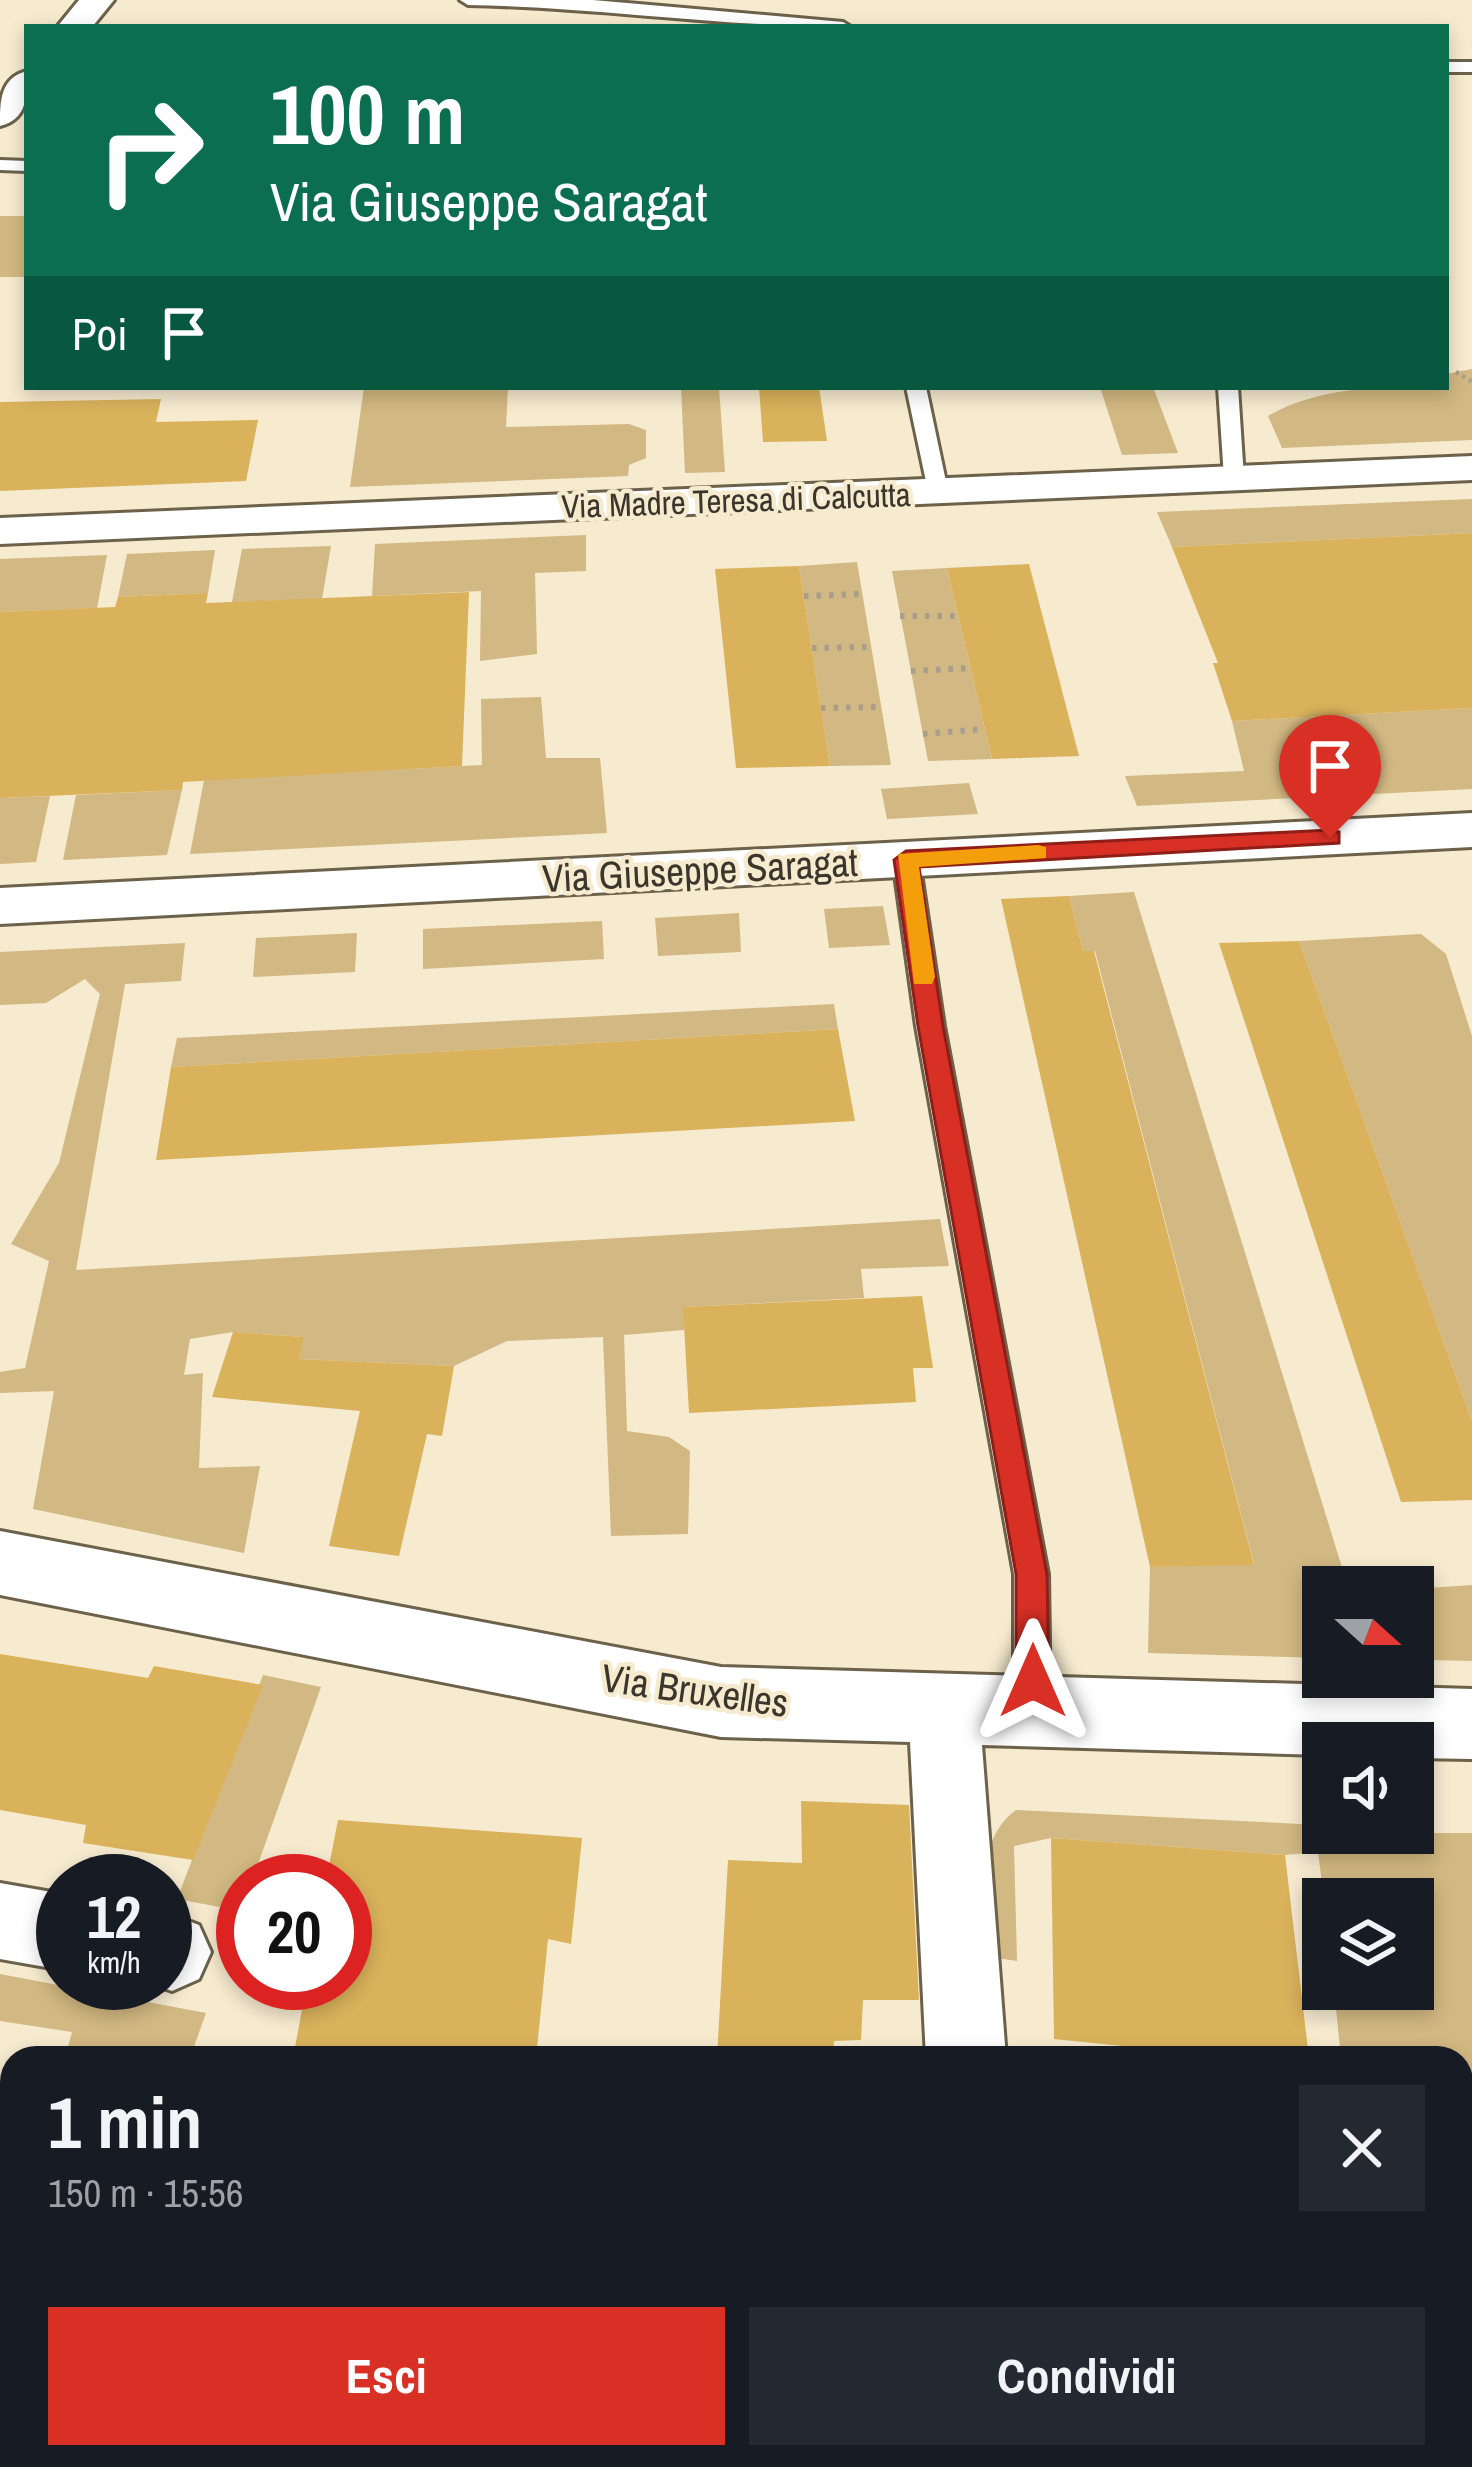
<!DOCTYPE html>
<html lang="it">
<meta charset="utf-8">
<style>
:root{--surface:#171b24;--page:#242831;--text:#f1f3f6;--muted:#9ea1a6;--accent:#d93025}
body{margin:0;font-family:"Archivo Narrow",sans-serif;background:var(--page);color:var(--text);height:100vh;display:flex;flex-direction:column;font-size:45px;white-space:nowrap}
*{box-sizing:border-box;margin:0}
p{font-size:39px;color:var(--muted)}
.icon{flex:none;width:66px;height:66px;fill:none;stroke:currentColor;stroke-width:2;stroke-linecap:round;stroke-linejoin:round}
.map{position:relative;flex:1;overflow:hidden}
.details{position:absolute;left:0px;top:2046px;width:1473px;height:423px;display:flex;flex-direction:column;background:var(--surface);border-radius:36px 36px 0 0;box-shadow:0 6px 18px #0003}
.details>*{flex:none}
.top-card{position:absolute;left:24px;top:24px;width:1425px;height:366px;border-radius:0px;box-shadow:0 6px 18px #0003;background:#0b6e4f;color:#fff;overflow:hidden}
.needle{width:78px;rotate:111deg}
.buttons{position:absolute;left:1302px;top:1566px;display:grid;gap:24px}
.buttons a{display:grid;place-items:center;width:132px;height:132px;border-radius:0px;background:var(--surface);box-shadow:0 6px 18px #0003;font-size:60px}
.speed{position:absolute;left:36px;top:1854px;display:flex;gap:24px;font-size:60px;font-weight:700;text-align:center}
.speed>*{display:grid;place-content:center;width:156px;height:156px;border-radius:50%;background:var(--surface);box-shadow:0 6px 18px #0003;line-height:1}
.speed small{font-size:30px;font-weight:400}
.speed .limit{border:18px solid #d22;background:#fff;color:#111}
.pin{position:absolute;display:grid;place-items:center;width:102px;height:102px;color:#fff;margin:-123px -51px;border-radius:50% 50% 50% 0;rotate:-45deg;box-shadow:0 0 12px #0007}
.pin .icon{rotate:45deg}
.me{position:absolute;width:132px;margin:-66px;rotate:0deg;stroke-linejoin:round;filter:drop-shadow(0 0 9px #0008)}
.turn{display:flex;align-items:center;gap:42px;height:252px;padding:0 48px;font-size:54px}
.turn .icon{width:156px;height:156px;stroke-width:2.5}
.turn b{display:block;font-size:84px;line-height:102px}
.then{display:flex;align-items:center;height:114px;padding:0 48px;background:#0003;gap:24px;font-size:45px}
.round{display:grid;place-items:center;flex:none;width:126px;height:126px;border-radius:0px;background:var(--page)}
.headline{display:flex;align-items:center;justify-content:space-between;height:204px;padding:0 48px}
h1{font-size:72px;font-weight:700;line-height:90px}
.primary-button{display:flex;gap:24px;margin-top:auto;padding:24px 48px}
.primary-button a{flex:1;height:138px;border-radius:0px;background:var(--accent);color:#fff;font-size:48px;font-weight:700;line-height:138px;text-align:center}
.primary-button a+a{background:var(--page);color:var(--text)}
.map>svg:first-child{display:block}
</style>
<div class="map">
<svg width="1472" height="2467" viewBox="0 0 1472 2467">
<rect width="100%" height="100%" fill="#f6eacf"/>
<!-- green -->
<path fill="#d2b882" d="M0,216H27V277H0Z
M1472,369V440L1282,448L1268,416C1321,385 1386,387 1446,387V374Z
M364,387H508L506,427L629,424L646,430V458L629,465L628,476L350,487Z
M681,387H719L725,472L685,473Z
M1100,387H1153L1178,453L1122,455Z
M1472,499V533L1172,547L1157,512Z
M586,535V571L535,573L537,654L480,661L481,591L372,596L375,544Z
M331,546L322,599L232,602L242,549Z
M215,550L208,593L118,597L127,554Z
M107,555L97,608L0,612V559Z
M857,562L891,765L830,766L799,566Z
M947,568L992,759L928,761L892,571Z
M541,697L546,758H600L607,833L190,854L204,780L482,765L481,699Z
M1472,708V789L1137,806L1125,776L1244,771L1232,721Z
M969,783L978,814L887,819L881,789Z
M182,790L167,855L63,860L76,795Z
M50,796L36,862L0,864V798Z
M1134,892L1348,1587H1323V1658L1148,1653L1150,1567L1254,1564L1095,951H1083L1069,896Z
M883,906L890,945L829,948L824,909Z
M739,913L741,952L658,956L655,918Z
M602,921L604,959L423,969V929Z
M357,933L355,972L253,977L256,938Z
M1421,934L1446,954L1472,1036V1421L1299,941Z
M185,943L181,981L125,984L76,1270L940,1219L949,1266L861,1269L864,1298L684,1307V1330L624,1335L627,1431L669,1437L690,1451L688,1534L611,1536L603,1337L507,1341L454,1366L299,1359L303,1337L233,1332L190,1339L184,1375L203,1373L199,1468L260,1466L244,1553L33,1509L54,1391L0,1393V1372L25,1368L49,1261L11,1244L59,1163L100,994L85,979L46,1003L0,1005V952Z
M834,1004L838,1029L171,1067L177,1038Z
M1472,1585V1661L1428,1660L1413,1589Z
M263,1675L321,1687L252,1881H243L241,1911L177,1899Z
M1016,1810L1323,1825V1833H1472V2169L1461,2168V2058H1341L1334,1989H1413V1899H1324L1318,1852L1285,1855L1051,1838L1014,1846L1017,1961L991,1957C989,1907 971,1843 1016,1810Z
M0,1974L206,2013L190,2058H65L72,2032L0,2021Z
M619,2457H864L865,2467H616Z"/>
<!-- building -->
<path fill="#d9b25b" d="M759,387H819L827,441L763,442Z
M161,399L156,422L258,420L246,481L0,491V402Z
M1472,533V708L1232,721L1213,663H1218L1172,547Z
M1029,564L1079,756L992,759L947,568Z
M799,566L830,766L736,768L715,569Z
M469,592L462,766L183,782L182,790L0,798V612L115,607L118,597L208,593L206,603Z
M1069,896L1083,951H1094L1254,1565L1150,1567L1001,899Z
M1299,941L1472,1421V1500L1401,1502L1219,943Z
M838,1029L855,1121L156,1160L171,1067Z
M922,1296L933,1368H913L916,1402L689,1413L683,1307Z
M233,1332L304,1337L299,1359L454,1366L442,1436L427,1434L399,1556L329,1546L360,1411L212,1397Z
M0,1654L148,1678L154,1666L263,1685L193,1860L83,1843L86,1825L0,1810Z
M801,1801L909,1805L919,2000H863L861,2040L834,2041L833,2058H717L728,1860L802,1863Z
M338,1820L582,1838L571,1944L548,1939L536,2058H293L307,1983H345V1881H326Z
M1051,1838L1285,1855L1309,2058H1240L1054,2039Z"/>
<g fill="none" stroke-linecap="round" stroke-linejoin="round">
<!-- lane casing -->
<g stroke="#6c614a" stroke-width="6">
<path id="lane" d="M460,0H593L843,22L851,27C723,27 596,7 468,5Z
M1446,62H1472V72H1446Z
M0,160L27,161V171L0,170Z
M906,387H926L948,491L945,495L928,491Z
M1218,387H1238L1244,478L1234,484L1224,478Z
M906,851L919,860L944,1026L1048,1574L1050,1711L1045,1723L1032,1728L1019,1723L1014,1711V1574L916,1026L893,860Z"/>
</g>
<!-- street casing -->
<g stroke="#6c614a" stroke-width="6">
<path id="street" d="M1472,456V480L0,544V518Z
M1472,813V847L0,924V888Z
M0,1531L721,1667L1472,1689V1759L1413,1758V1743H1323V1755L982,1745L1006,2058H926L910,1742L721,1737L0,1595Z
M0,1883L63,1894V1970L0,1959Z
M165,1912L199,1925L211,1952L199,1979L172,1991L149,1983H165Z
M947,2457H1037V2467H947Z"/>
</g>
<!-- secondary casing -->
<g stroke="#6c614a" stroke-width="6">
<path id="secondary" d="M79,0H114L92,27H57Z
M27,71C27,96 28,119 0,126C0,101 0,78 27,71Z"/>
</g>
<!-- path-far1 -->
<path stroke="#a89e8b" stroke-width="4.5" stroke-dasharray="3 4.5" stroke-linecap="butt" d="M1456,372L1472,382"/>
<!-- path -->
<path stroke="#a89e8b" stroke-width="6" stroke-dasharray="4.5 8" stroke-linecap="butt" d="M804,596L862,594
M900,616H958
M812,648L871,647
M911,671L970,668
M821,708L881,707
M923,734L984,729"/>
<!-- lane -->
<use href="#lane" fill="#fff" fill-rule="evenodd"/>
<!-- street -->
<use href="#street" fill="#fff" fill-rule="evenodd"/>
<!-- secondary -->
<use href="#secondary" fill="#fff" fill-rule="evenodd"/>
</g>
<!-- route -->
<path fill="#d93025" stroke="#8d1f18" stroke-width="3" d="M1330,830L1339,832V843L919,867L943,1026L1047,1574L1049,1681L1044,1692L1033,1696L1021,1692L1016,1681V1574L918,1026L894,860L906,851Z"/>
<!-- slow -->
<path fill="#f59e0b" d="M1038,845L1046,847V858L919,867L935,977L932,984H914L898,854Z"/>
<g text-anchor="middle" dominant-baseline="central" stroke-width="9" stroke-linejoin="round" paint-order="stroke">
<!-- far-street labels -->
<g font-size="33" fill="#3b362c" stroke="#f6eacf">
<text transform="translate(736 500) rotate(-2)">Via Madre Teresa di Calcutta</text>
</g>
<!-- street labels -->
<g font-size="39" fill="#3b362c" stroke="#f6eacf">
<text transform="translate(700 870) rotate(-3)">Via Giuseppe Saragat</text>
<text transform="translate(695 1690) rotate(8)">Via Bruxelles</text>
</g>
</g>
</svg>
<div class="buttons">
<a><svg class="needle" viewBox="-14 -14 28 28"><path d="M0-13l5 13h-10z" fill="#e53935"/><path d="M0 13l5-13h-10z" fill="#9ea1a6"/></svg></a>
<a><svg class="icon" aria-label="sound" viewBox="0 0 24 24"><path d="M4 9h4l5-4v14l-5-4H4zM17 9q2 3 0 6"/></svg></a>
<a><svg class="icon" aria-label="layers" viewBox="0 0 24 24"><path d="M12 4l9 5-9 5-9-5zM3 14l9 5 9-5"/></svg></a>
</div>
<div class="speed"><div>12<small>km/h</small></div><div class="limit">20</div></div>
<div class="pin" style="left:1330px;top:838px;background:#d93025"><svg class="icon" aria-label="arrive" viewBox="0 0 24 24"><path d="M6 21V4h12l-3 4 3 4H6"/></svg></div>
<svg class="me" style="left:1033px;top:1681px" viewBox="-20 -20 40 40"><path d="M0-17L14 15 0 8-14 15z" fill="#d93025" stroke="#fff" stroke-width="4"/></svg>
<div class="top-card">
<div class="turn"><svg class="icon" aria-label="right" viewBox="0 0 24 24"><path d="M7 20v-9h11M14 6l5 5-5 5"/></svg><div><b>100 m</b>Via Giuseppe Saragat</div></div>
<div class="then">Poi<svg class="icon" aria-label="arrive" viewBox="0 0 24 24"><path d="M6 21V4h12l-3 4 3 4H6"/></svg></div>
</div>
<section class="details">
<div class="headline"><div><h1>1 min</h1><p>150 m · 15:56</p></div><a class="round"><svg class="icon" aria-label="close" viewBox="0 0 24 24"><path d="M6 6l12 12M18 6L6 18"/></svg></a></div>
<div class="primary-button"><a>Esci</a><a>Condividi</a></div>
</section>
</div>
